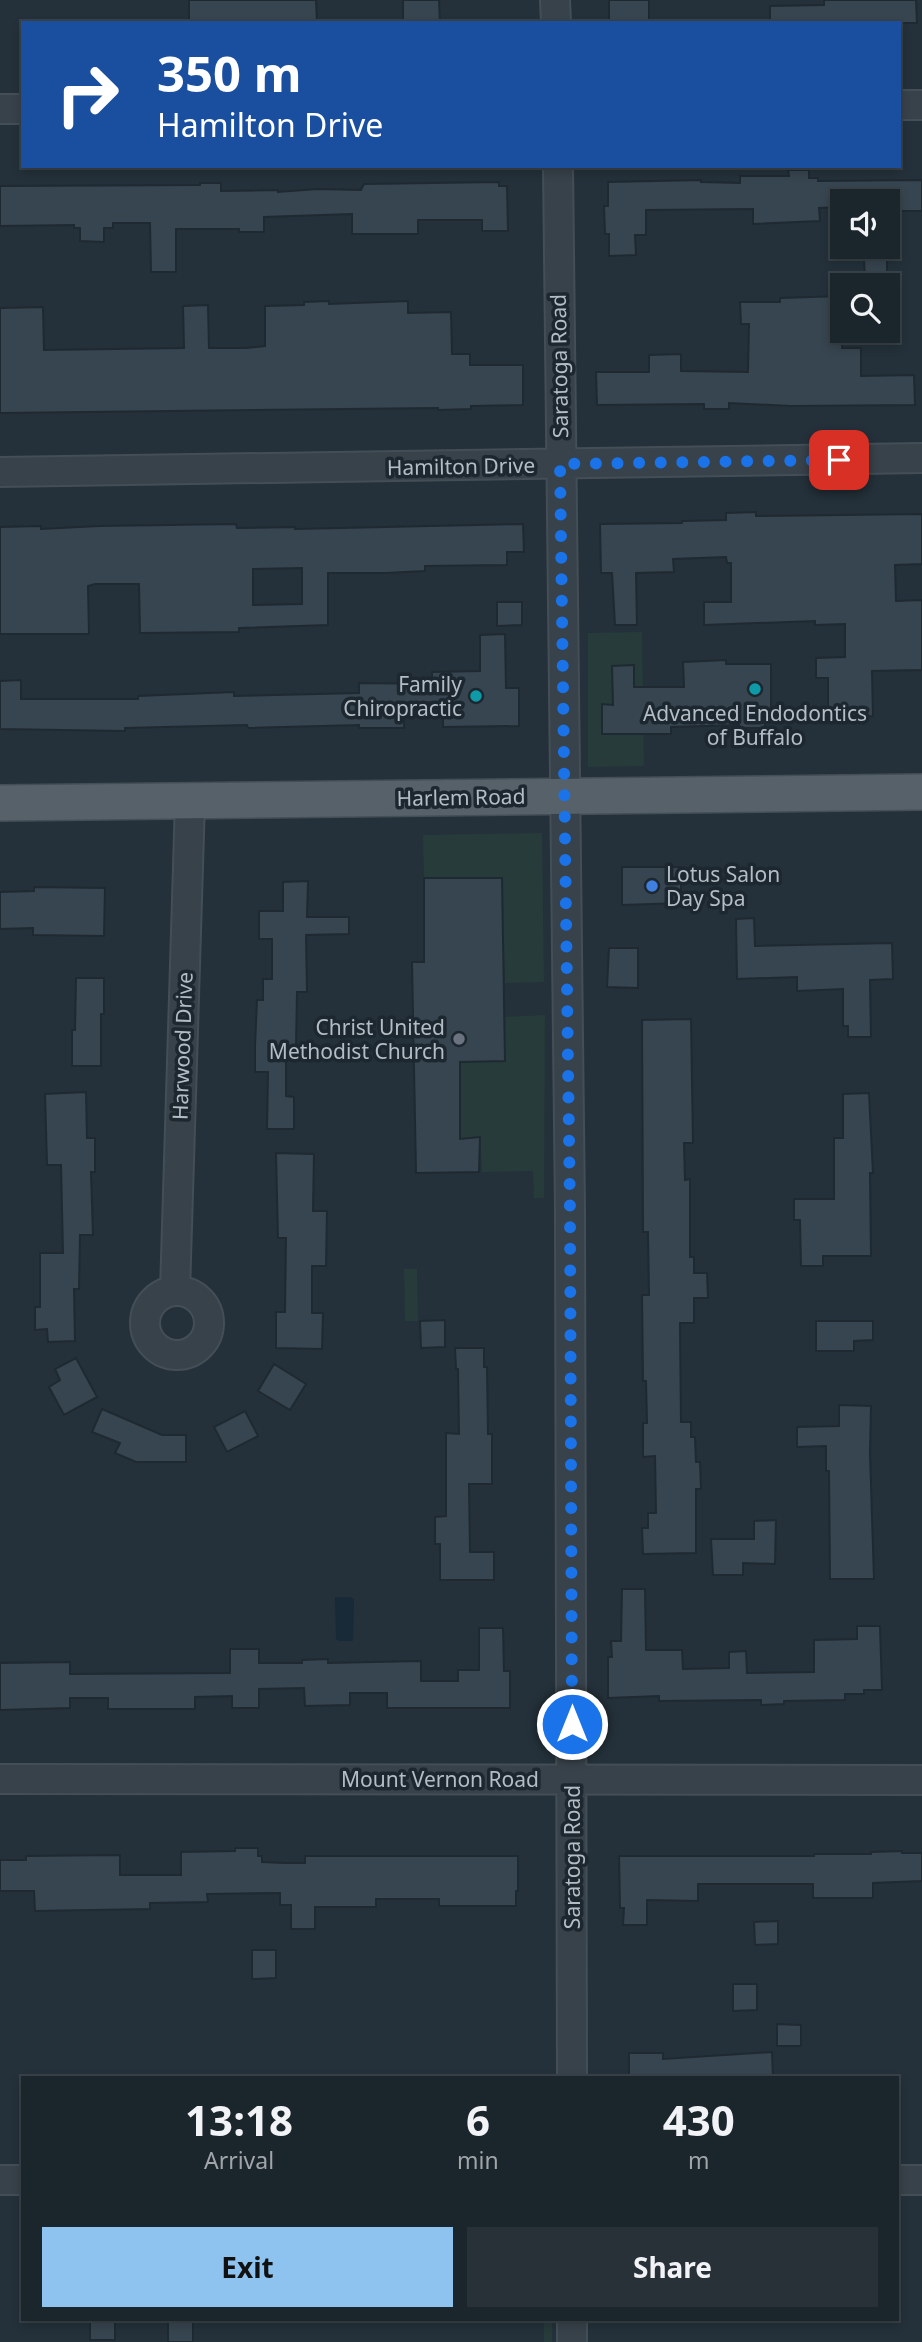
<!DOCTYPE html>
<style>
:root{--surface:#1b252c;--page:#283138;--text:#f1f3f6;--muted:#a0a5a9;--line:#394248;--accent:#8fc3ef}
body{margin:0;font-family:"Noto Sans",sans-serif;background:var(--page);color:var(--text);height:100vh;display:flex;flex-direction:column;font-size:26px;white-space:nowrap}
*{box-sizing:border-box;margin:0}
p{font-size:23px;color:var(--muted)}
.icon{flex:none;width:38px;height:38px;fill:none;stroke:currentColor;stroke-width:2;stroke-linecap:round;stroke-linejoin:round}
.map{position:relative;flex:1;overflow:hidden}
.panel{position:absolute;left:21px;top:2076px;width:878px;height:245px;display:flex;flex-direction:column;background:var(--surface);border-radius:0px;box-shadow:0 4px 10px #0003,0 0 0 2px var(--line)}
.panel>*{flex:none}
.guide{position:absolute;left:21px;top:21px;width:880px;height:147px;border-radius:0px;box-shadow:0 4px 10px #0003,0 0 0 2px var(--line);background:#1a4fa0;color:#fff;overflow:hidden}
.tools{position:absolute;left:830px;top:189px;display:grid;gap:14px}
.tools a{display:grid;place-items:center;width:70px;height:70px;border-radius:0px;background:var(--surface);box-shadow:0 4px 10px #0003,0 0 0 2px var(--line);font-size:35px}
.pin{position:absolute;display:grid;place-items:center;width:60px;height:60px;color:#fff;margin:-30px;border-radius:14px;box-shadow:0 4px 10px #0006}
.me{position:absolute;width:77px;margin:-38px;rotate:0deg;stroke-linejoin:round;filter:drop-shadow(0 0 5px #0008)}
.turn{display:flex;align-items:center;gap:24px;height:147px;padding:0 21px;font-size:32px}
.turn .icon{width:91px;height:91px;stroke-width:2.5}
.turn b{display:block;font-size:49px;line-height:60px}
.eta{display:flex;justify-content:space-evenly;align-items:center;height:119px;text-align:center}
.eta b{font-size:42px;font-weight:700;line-height:49px}
.button{display:flex;gap:14px;margin-top:auto;padding:14px 21px}
.button a{flex:1;height:80px;border-radius:0px;background:var(--accent);color:#111;font-size:28px;font-weight:700;line-height:80px;text-align:center}
.button a+a{background:var(--page);color:var(--text)}
.map>svg:first-child{display:block}
</style>
<div class="map">
<svg width="922" height="2342" viewBox="0 0 922 2342">
<rect width="100%" height="100%" fill="#24313a"/>
<!-- green -->
<path fill="#263b3a" d="M642,632L644,766L588,767V633Z
M542,833L544,982L505,983L501,878H424L423,835Z
M545,1015L544,1198H534L533,1171L482,1172L480,1138L460,1139V1062L504,1061V1017Z
M404,1269H417L418,1321H405Z
M544,2319H552V2342H544Z"/>
<!-- water -->
<path fill="#182937" d="M335,1597H350L354,1599L353,1641H339L336,1639Z"/>
<!-- building -->
<path fill="#374550" stroke="#1f2931" stroke-width="2" fill-rule="evenodd" d="M189,0H316L317,23H189Z
M403,0H439L440,23H403Z
M609,0H649V23H609Z
M824,0H916L917,23H770V6L824,5Z
M788,170H809V178H818V181L922,180V211H896V201H842V207L819,208L820,221L753,224V209L646,210V235H635L636,255L609,256V234H605L604,206H608V182L701,180V182L740,183V176H789Z
M499,182V186H507L508,231H482V220H418V234H352V214L264,217V232H239V229H176V272H151L150,223H113V228H104V242L80,241V228H74V225L0,226V186L200,185V183H221V191L278,190V192L318,189L361,190L364,184Z
M864,260H887V281H865Z
M842,296V348H861V376L914,375L915,405L791,406L729,403V409H704V404L597,405L596,372H649V355L681,354V371L748,372L749,324H741L740,302H780V298Z
M329,301V304L408,301V313L451,312L452,354H470V365H523V405L471,406V409L438,410V408L0,413V308L43,307L44,350L184,348L183,306L208,305L209,348H246L265,346V306L304,305V302Z
M756,512V516L922,514V564L895,565L896,601L922,600V670L872,671L873,716L828,717V678H816V658L845,657V624L815,625V621L704,625V602H731V563H727L726,557L673,559L674,572L636,573L637,625H615L612,573H601L600,524L682,523V521L726,520V513Z
M236,524L237,528L295,527V529L523,524L524,552H507V565L425,566V571L386,573H328V625L239,628V632L140,633L139,584H95L88,586L89,634H0V527L41,526V529L99,526ZM302,568V604L253,605V569Z
M497,602H522V625L497,626Z
M505,634L506,688H519V726L443,727V702L404,703V728H359V725L248,728L247,725L125,728V731L0,729V681L21,680V699H138V696L234,692V696L359,693V683L432,684V672L480,671V635Z
M726,660V664H771V714H765V728H739V725L671,727V734H602V704L613,705L612,666L634,665V687H684L683,662Z
M622,867H681V903L622,905Z
M424,878H502L505,1061L460,1062V1139L480,1137L479,1172L416,1173L412,962H424Z
M308,881L307,917H349V934L306,935L307,992H297L296,1047H286V1096L294,1097V1129H267L268,1072H255V1046L257,1000H263V979H272V939H259V911H283V882Z
M34,887L105,888L104,936L33,935V928L0,929V892L34,891Z
M754,918L755,946L892,943L893,979L870,980L871,1037H848V1026H843V989L797,991V977L737,979L736,919Z
M609,948H638V988L607,987Z
M76,978H104V1014H101V1066H72V1030H75Z
M691,1019L693,1143H684L685,1180L690,1179V1257H694V1273H707L708,1298H694V1323H680L681,1422H691V1437H695L696,1462H700L701,1489H696V1553L643,1554L642,1528H648V1513H656L655,1456L643,1457V1423H647L646,1381H643L642,1295H649L648,1232H643L642,1020Z
M86,1092L87,1138H95V1172H91L93,1235H80L79,1289H74L75,1341L48,1342L47,1329L35,1330V1307H40V1253H63L61,1165H47L45,1094Z
M869,1093L873,1173H870L871,1256H823V1266H801L800,1220H794V1199H834V1138H843V1094Z
M276,1153L314,1154L313,1211H327L326,1266H312V1313H323L322,1349L276,1348V1312H285L286,1238H278Z
M445,1320V1347L421,1348L420,1321Z
M816,1321H873V1340L854,1341V1351H816Z
M455,1348H484V1367H487L488,1434H492V1484H469L470,1552H494V1580H440V1544H435V1517L446,1516V1433L459,1434L458,1369H456Z
M76,1358L97,1397L64,1415L49,1387L60,1380L55,1369Z
M274,1364L306,1384L290,1410L258,1391Z
M839,1405L871,1406L870,1453L874,1579H830L829,1471H826V1446L797,1447V1427L839,1426Z
M102,1409L162,1435H186V1462H136L115,1453L120,1443L92,1432Z
M245,1411L258,1436L227,1452L214,1427Z
M776,1520L775,1564L743,1563V1575H713L711,1539H754V1521Z
M622,1589H645L646,1650H682L683,1669L729,1668V1652L746,1651L747,1673L814,1672V1640L857,1639V1626H880L882,1690H864V1694H845V1700L784,1701V1704L761,1705V1700L659,1701V1696L608,1698V1657H612L611,1641H621Z
M479,1628H503L504,1671H510V1708H387V1693H350V1705L305,1706L304,1688L259,1689V1708H232V1696L195,1697V1709H108V1698H70V1708L0,1710V1663L70,1662V1674L230,1673V1649H259V1663H302V1660L328,1659V1663L421,1661V1681H458V1670H479Z
M235,1848H258V1856H262V1862L285,1863H305V1856H518V1891H516V1906H439V1899H376V1907H315V1929H291V1905H280V1893L207,1894L208,1902L150,1903V1909L35,1911L34,1891H0V1860H26V1856L120,1855V1875H181V1852L235,1851Z
M902,1851V1853H922V1881L873,1883V1898H813V1884H698V1901L647,1900V1925H623L624,1908H620L619,1856H814V1854H871V1852Z
M778,1921V1944L755,1945L754,1922Z
M252,1950H276V1978L252,1979Z
M733,1984H757V2010L733,2011Z
M777,2024L801,2025V2046H777Z
M772,2052L773,2077H629V2053H663V2059Z
M90,2319H115V2340H90Z
M168,2319H193V2342H168Z"/>
<g fill="none" stroke-linecap="round" stroke-linejoin="round">
<!-- minor casing -->
<g stroke="#444e56" stroke-width="32">
<path id="minor" d="M555,0L556,23
M900,105H922
M0,109H23
M558,166L570,1212L572,2077
M0,472L922,458
M145 1323a32 32 0 1 1 64 0a32 32 0 1 1-64 0Z
M175,1291L190,801
M0,1779L922,1780
M0,2180H23
M898,2180H922
M572,2342V2319"/>
</g>
<!-- major casing -->
<g stroke="#444e56" stroke-width="38">
<path id="major" d="M0,803L922,792"/>
</g>
<!-- minor -->
<use href="#minor" stroke="#38424a" stroke-width="28"/>
<!-- major -->
<use href="#major" stroke="#56616a" stroke-width="35"/>
</g>
<g fill="none" stroke-linecap="round" stroke-linejoin="round">
<!-- route -->
<path stroke="#1a73e8" stroke-width="12" stroke-dasharray="0 21.6" d="M572,1724L570,1212L560,464L839,460"/>
</g>
<!-- markers -->
<g fill="#0f9aa8" stroke="#1d272f" stroke-width="2.5">
<circle cx="755" cy="689" r="7"/>
<circle cx="476" cy="696" r="7"/>
</g>
<circle fill="#3f7fe0" stroke="#1d272f" stroke-width="2.5" cx="652" cy="886" r="7"/>
<circle fill="#6b7280" stroke="#1d272f" stroke-width="2.5" cx="459" cy="1039" r="7"/>
<g text-anchor="middle" dominant-baseline="central" stroke-width="7" stroke-linejoin="round" paint-order="stroke">
<!-- street labels -->
<g font-size="21" fill="#b3bdc6" stroke="#1d272f">
<text transform="translate(559 366) rotate(-91)">Saratoga Road</text>
<text transform="translate(461 466) rotate(-1)">Hamilton Drive</text>
<text transform="translate(461 797) rotate(-1)">Harlem Road</text>
<text transform="translate(182 1046) rotate(-88)">Harwood Drive</text>
<text x="440" y="1779">Mount Vernon Road</text>
<text transform="translate(572 1857) rotate(-90)">Saratoga Road</text>
</g>
<!-- poi labels -->
<g font-size="21" fill="#b3bdc6" stroke="#1d272f" text-anchor="end">
<text x="462" y="684">Family<tspan x="462" dy="24">Chiropractic</tspan></text>
<text x="755" y="713" text-anchor="middle">Advanced Endodontics<tspan x="755" dy="24">of Buffalo</tspan></text>
<text x="666" y="874" text-anchor="start">Lotus Salon<tspan x="666" dy="24">Day Spa</tspan></text>
<text x="445" y="1027">Christ United<tspan x="445" dy="24">Methodist Church</tspan></text>
</g>
</g>
</svg>
<div class="tools">
<a><svg class="icon" aria-label="sound" viewBox="0 0 24 24"><path d="M4 9h4l5-4v14l-5-4H4zM17 9q2 3 0 6"/></svg></a>
<a><svg class="icon" aria-label="search" viewBox="0 0 24 24"><circle cx="10" cy="10" r="6"/><path d="M15 15l6 6"/></svg></a>
</div>
<div class="pin" style="left:839px;top:460px;background:#d93025"><svg class="icon" aria-label="arrive" viewBox="0 0 24 24"><path d="M6 21V4h12l-3 4 3 4H6"/></svg></div>
<svg class="me" style="left:572px;top:1724px" viewBox="-20 -20 40 40"><circle r="17" fill="#1a73e8" stroke="#fff" stroke-width="3"/><path d="M0-11L8 9 0 5-8 9z" fill="#fff"/></svg>
<div class="guide">
<div class="turn"><svg class="icon" aria-label="right" viewBox="0 0 24 24"><path d="M7 20v-9h11M14 6l5 5-5 5"/></svg><div><b>350 m</b>Hamilton Drive</div></div>
</div>
<section class="panel">
<div class="eta">
<div><b>13:18</b><p>Arrival</p></div>
<div><b>6</b><p>min</p></div>
<div><b>430</b><p>m</p></div>
</div>
<div class="button"><a>Exit</a><a>Share</a></div>
</section>
</div>
